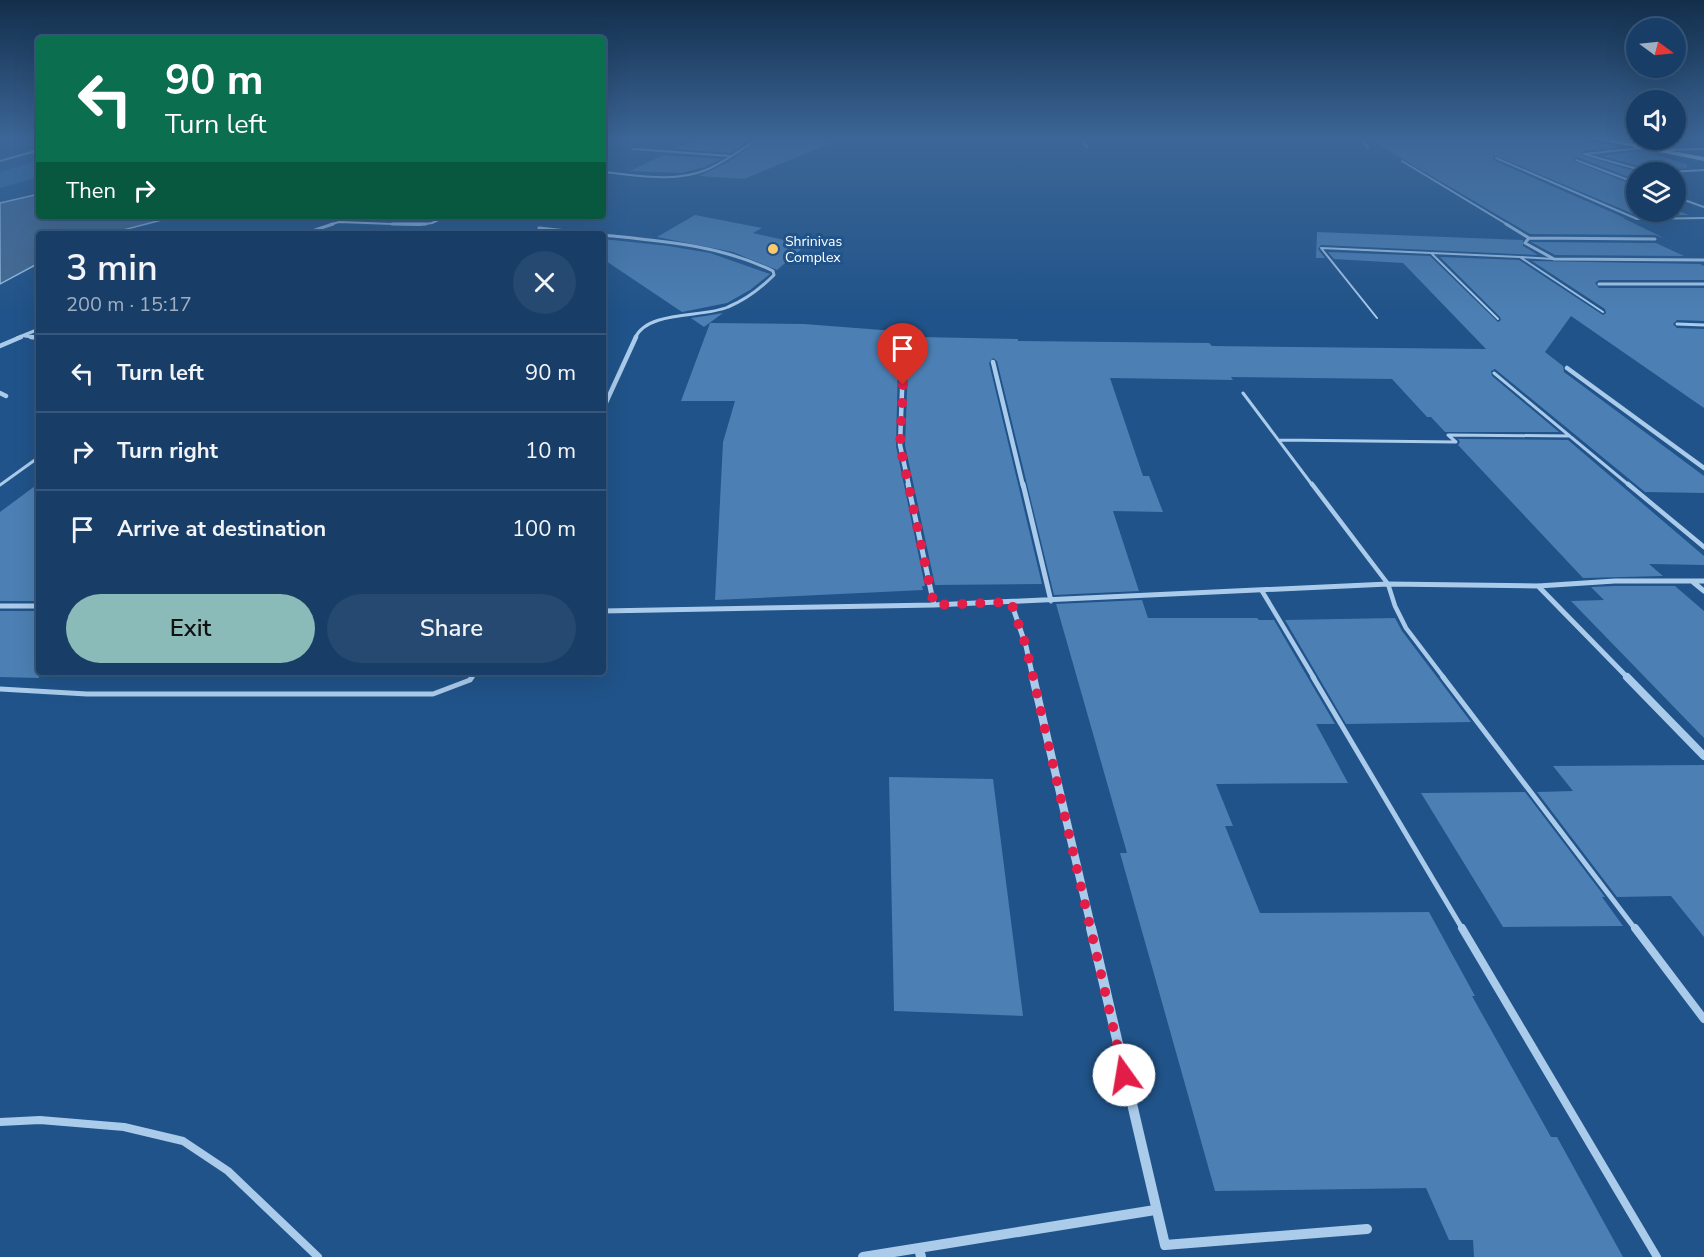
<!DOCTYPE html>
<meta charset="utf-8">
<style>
:root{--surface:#183e67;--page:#254970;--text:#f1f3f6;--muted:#9faec0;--line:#36577b;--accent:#8bbbb9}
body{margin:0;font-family:"Nunito Sans",sans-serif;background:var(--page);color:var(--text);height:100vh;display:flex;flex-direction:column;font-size:22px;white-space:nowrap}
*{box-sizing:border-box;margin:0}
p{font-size:20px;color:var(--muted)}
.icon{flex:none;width:33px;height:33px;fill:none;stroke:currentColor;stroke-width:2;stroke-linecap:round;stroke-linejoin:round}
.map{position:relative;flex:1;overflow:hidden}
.panel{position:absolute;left:36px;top:231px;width:570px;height:444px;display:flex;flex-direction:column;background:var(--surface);border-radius:6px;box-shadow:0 6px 24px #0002,0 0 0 2px var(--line)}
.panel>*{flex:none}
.top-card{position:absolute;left:36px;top:36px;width:570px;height:183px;border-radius:6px;box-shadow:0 6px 24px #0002,0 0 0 2px var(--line);background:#0b6e4f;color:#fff;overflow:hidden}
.needle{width:39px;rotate:105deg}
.buttons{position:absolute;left:1626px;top:18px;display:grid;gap:12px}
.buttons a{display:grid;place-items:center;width:60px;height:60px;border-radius:50%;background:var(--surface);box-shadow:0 6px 24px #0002,0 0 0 2px var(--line);font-size:30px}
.pin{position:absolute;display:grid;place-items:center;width:51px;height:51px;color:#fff;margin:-62px -26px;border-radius:50% 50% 50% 0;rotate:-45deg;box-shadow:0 0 6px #0007}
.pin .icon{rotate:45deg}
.me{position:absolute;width:66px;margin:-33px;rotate:347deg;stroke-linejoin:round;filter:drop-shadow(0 0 4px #0008)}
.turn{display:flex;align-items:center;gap:21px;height:126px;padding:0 30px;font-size:27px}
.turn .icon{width:78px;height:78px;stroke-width:2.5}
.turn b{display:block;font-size:42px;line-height:51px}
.then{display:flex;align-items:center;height:57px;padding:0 30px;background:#0003;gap:12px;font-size:22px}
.round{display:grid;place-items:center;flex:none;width:63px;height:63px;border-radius:32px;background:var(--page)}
.summary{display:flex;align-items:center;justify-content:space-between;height:102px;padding:0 30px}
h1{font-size:36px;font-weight:600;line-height:45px}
.action{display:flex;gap:12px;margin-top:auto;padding:12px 30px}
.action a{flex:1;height:69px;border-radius:36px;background:var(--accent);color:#111;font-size:24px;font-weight:600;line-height:69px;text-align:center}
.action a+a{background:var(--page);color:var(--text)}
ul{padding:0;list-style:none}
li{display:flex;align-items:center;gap:18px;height:78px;padding:0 30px;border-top:2px solid var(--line)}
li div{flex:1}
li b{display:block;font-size:22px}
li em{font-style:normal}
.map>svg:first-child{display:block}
</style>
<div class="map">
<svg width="1704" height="1257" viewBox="0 0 1704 1257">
<rect width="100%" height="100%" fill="#205389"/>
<!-- green -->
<path fill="#336da7" d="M39,160V177L0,188V172Z"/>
<!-- water -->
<path fill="#466b92" stroke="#9fc7ec" stroke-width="1.5" d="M39,194V216H177L108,234H39V263L0,284V203Z"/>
<!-- building -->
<path fill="#4c7fb3" d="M697,138H752L731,153L675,149Z
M762,138H841V139L744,179L699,176L728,162Z
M1367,138L1587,140L1621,147L1584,151L1581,155L1637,172L1636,180L1577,157L1573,158V161L1636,186V212H1676V210L1689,215L1638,216L1494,155L1493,158L1495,161L1625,218H1623L1664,238L1655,235L1530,234Z
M1641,151L1687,164V168L1651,171L1649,169L1602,156Z
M663,155L721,159L705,167L681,173L630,171Z
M695,215L762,228L753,233L806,245L777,270L733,252L657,237Z
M1317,232L1523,240V246L1538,255L1321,245L1318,249L1325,258H1316Z
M603,239L668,246L710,253L770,274L750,290L727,303L682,312L603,259Z
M1531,242L1656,243L1684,256L1555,255Z
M1328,252L1430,256L1498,322L1501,320L1500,317L1440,257L1519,260L1603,315L1606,313L1605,309L1532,261L1700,264L1704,266V280H1599L1595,283L1599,288H1704V321L1677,320L1673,324L1677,328L1704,329V408L1571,316L1545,352L1563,366L1564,372L1704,476V493L1645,492L1495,369L1491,371L1492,376L1559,432H1445L1431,417H1427L1392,379L1231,377L1233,380L1110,378L1143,476H1149L1163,512L1113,511L1139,591L1054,595L997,361L993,358L989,363L1042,584L935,585L905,445L908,364L903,360L898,364L896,446L925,586H922L923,590L715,600L723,442L735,401H681L710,323L804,324L921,333V337L1018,339V341L1209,343L1212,346L1486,349L1403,263L1334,259Z
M723,313L704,327L691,318L705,316Z
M1458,439L1568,440L1704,556V565L1649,564L1663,576L1583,578L1458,445L1460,442Z
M39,483V601H0V512Z
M1615,586H1675L1704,611V738L1571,601L1604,600L1591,587Z
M1142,600L1148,618H1257L1259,620H1274L1335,724H1316L1348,783L1216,784L1233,826H1225L1260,913L1429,912L1475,996H1472L1551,1137H1557L1623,1257H1474L1473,1240H1449L1426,1188L1215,1191L1120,853H1127L1056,604Z
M0,611H39V678L0,677Z
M1395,618L1402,631L1471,722L1346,724L1285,620Z
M1704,765V937L1671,896L1617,897L1537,792L1573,791L1553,766Z
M889,777L993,779L1023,1016L894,1011Z
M1525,792L1605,897H1602L1623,926L1503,927L1421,793Z"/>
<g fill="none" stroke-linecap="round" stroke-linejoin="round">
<!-- service-far4 -->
<path stroke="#abcbeb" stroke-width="2" d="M1659,150L1704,149
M1432,254L1498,319
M1521,257L1554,259
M1377,318L1321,248L1520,257L1603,312"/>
<!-- service-far3 -->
<path stroke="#abcbeb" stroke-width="3" d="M1494,373L1630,486
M1243,393L1313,486
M1279,440L1456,442L1448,435L1570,436
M0,485L39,457"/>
<!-- service-far2 -->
<path stroke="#abcbeb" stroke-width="4.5" d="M1312,484L1388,584L1395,606L1406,628L1444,678
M1628,484L1704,547
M1262,591L1314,678
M471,678L476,672"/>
<!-- service-far1 -->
<path stroke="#abcbeb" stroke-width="5" d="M1313,677L1463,930
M1443,677L1636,930
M0,689L87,694H433L470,680L472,677"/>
<!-- service -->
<path stroke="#abcbeb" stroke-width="8" d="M1462,928L1657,1257
M1635,928L1704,1019
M0,1122L40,1120L124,1127L183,1141L228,1171L318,1257"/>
<!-- minor-far5 -->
<path stroke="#abcbeb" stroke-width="2" d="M1067,138L1081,139L1087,147
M1361,138L1368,148
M1611,142L1640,140
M1642,148L1584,154L1648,172
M633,149L730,156
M1496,158L1637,219L1704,218
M1576,160L1636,183
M0,161L39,150
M1402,161L1508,225
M603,172C636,175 674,183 706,170C725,162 742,149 759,138
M1670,172L1704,170
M1676,197L1704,207
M329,225L339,222L419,225L432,223L447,216"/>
<!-- minor-far4 -->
<path stroke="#abcbeb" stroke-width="3" d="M392,224H426
M1506,224L1529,238L1525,243L1554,259L1704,260
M539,228L596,234
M303,234L333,224
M603,235C661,241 720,245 773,271L774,275C761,288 745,300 728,307C703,318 648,310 635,338
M1529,238L1655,239
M1599,284H1704
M1677,324L1704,325
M25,336L39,338
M17,338L39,329"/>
<!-- minor-far3 -->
<path stroke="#abcbeb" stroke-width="4.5" d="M31,337L39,338
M0,346L21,337
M993,362L1023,486
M903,364L900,445L909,486
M1567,368L1704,468
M0,393L6,396
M603,409L636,337"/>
<!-- minor-far2 -->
<path stroke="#abcbeb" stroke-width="5" d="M908,484L934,605
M1023,484L1051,601
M1693,582L1704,591
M1538,586L1628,678
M1011,602L1026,646L1033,678
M0,606H39
M603,611L934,605L1388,584L1538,586L1615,581H1704"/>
<!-- minor-far1 -->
<path stroke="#abcbeb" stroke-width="8" d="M1033,677L1092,930
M1627,677L1704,756"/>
<!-- minor -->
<path stroke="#abcbeb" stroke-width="10" d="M1091,928L1165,1245L1367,1229
M919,1248L921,1257
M863,1257L1155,1210"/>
<!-- primary -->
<path fill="#f0f6fe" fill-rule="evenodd" d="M1589,138H1602L1704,157V161Z"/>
</g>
<!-- sky -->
<linearGradient id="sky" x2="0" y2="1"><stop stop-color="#122e4b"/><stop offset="0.44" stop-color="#3c6697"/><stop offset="1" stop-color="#3c6697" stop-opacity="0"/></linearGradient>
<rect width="1704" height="314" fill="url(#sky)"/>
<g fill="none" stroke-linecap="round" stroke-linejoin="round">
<!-- route -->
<path stroke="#e11d48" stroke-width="10" stroke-dasharray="0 18" d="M903,385L900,446L934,605L1011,602L1026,646L1124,1075"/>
</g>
<!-- markers -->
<circle fill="#f9c96c" stroke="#205389" stroke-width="2" cx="773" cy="249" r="6"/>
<g text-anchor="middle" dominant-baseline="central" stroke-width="6" stroke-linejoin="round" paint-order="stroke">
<!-- far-poi labels -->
<g font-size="14" fill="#fff" stroke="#205389" text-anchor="start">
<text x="785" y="241">Shrinivas<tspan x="785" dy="16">Complex</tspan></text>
</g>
</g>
</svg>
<div class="buttons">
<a><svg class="needle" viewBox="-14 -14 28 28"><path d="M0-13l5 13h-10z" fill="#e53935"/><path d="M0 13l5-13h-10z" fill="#9faec0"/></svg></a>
<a><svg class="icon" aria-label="sound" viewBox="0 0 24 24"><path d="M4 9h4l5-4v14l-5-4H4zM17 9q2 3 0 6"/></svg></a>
<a><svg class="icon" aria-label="layers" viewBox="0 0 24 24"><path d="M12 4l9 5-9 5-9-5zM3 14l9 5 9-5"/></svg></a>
</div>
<div class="pin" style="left:903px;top:385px;background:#d93025"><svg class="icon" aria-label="arrive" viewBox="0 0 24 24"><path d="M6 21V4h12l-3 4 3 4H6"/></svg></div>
<svg class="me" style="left:1124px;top:1075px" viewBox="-20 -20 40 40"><circle r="19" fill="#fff"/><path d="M0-13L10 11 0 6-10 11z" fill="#e11d48"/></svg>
<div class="top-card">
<div class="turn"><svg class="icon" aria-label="left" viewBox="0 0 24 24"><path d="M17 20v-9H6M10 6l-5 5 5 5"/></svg><div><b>90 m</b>Turn left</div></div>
<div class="then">Then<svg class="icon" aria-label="right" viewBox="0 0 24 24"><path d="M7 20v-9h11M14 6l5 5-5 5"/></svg></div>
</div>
<section class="panel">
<div class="summary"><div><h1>3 min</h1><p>200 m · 15:17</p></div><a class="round"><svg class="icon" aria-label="close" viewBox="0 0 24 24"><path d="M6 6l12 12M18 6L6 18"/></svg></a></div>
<ul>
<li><svg class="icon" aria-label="left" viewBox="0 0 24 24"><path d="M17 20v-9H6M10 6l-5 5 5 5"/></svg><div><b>Turn left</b></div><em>90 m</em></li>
<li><svg class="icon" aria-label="right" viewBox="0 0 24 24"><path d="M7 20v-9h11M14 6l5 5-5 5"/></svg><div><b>Turn right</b></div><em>10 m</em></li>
<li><svg class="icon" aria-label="arrive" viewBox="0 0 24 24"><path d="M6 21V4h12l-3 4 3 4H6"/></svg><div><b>Arrive at destination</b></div><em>100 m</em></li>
</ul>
<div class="action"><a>Exit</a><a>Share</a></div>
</section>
</div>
